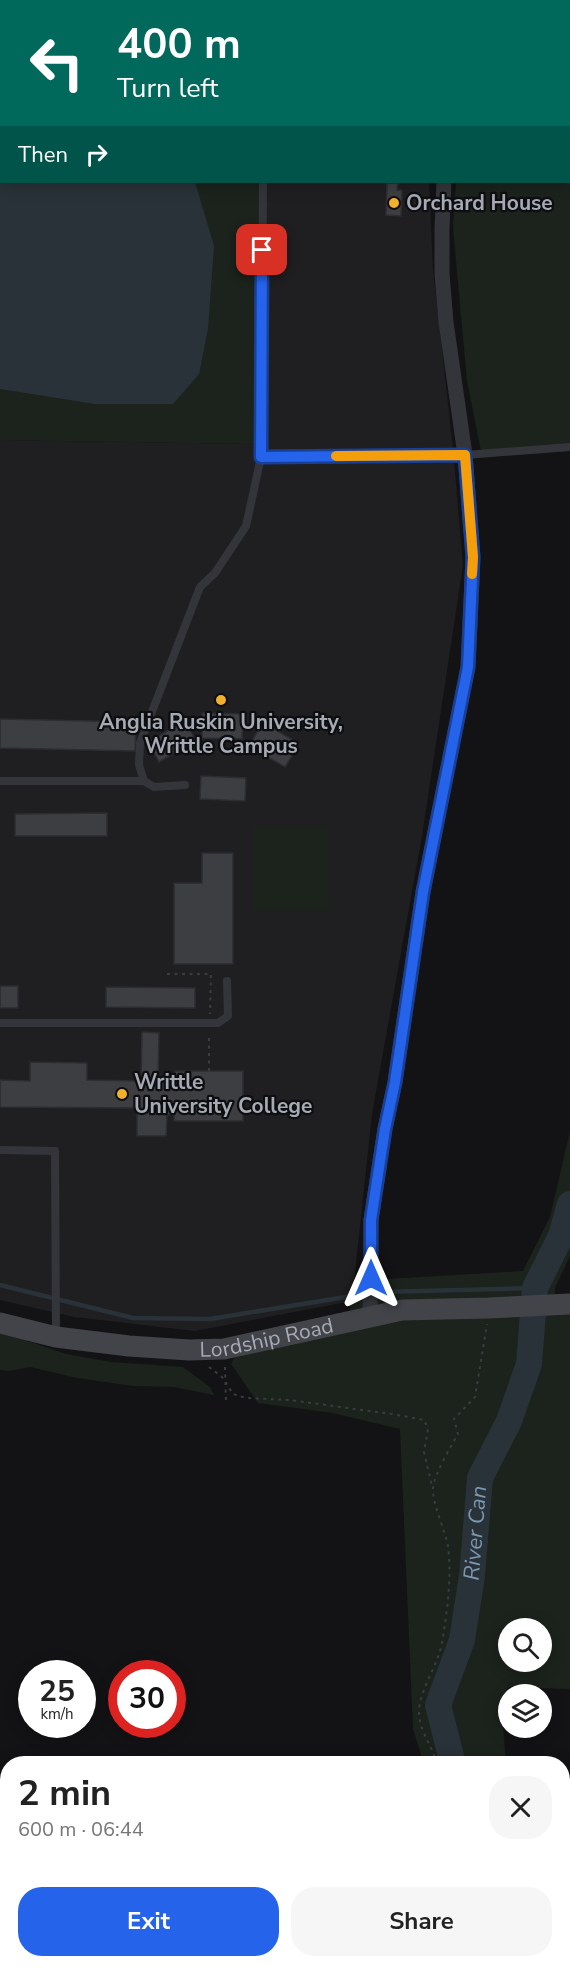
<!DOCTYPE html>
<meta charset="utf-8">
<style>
:root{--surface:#fff;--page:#f6f6f6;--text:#222;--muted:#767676;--accent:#2563eb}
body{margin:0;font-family:"Nunito Sans",sans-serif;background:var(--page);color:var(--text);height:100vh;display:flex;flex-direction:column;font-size:22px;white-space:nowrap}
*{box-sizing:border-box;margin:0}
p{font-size:20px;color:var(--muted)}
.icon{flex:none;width:33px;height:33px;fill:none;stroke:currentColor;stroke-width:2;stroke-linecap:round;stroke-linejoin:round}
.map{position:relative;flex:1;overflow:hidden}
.details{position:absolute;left:0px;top:1756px;width:570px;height:212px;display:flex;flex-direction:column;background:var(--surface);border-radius:24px 24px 0 0;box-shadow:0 3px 15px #0003}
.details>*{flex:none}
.hud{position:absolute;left:0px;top:0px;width:570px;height:183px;box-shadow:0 3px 15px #0003;background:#00695c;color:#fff;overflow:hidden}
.tools{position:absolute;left:498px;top:1618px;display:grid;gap:12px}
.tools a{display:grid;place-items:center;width:54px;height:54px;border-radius:50%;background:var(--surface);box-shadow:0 3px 15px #0003;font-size:30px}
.speed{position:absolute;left:18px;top:1660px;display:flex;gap:12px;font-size:30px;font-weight:700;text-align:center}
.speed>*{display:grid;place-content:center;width:78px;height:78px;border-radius:50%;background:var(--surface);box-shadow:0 3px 15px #0003;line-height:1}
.speed small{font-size:15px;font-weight:400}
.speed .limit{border:9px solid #d22;background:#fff;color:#111}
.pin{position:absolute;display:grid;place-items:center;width:51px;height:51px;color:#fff;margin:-26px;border-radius:12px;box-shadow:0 3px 9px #0006}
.me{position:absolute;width:66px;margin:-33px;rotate:0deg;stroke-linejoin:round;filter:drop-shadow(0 0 4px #0008)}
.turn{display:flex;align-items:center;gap:21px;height:126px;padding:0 18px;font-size:27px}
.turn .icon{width:78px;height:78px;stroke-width:2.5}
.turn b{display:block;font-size:42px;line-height:51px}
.then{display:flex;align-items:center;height:57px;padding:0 18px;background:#0003;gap:12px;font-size:22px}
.round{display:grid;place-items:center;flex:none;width:63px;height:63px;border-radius:24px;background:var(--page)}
.overview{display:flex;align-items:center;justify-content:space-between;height:102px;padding:0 18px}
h1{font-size:36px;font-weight:700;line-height:45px}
.button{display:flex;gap:12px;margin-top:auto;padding:12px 18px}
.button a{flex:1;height:69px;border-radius:24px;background:var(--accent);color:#fff;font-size:24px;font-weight:700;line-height:69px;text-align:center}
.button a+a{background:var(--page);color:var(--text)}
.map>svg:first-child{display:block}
</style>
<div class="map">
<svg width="570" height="1967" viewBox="0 0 570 1967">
<rect width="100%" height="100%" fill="#131315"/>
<!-- built -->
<path fill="#1f1f22" d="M297,0H443V2H297Z
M259,182H429L433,269L453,449L463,565L422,836L372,1114L352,1301L195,1331L74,1317L0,1300V440L261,444Z"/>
<!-- green -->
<path fill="#1b231c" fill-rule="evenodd" d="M0,0H297V2H2V182H259L262,444L0,440Z
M472,0H570V451L482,456L467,381L453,228L456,182H568V2L472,1Z
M253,828H328V910H253Z
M570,1131V1256L555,1288L554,1310H570V1689L508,1687L502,1713L506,1764H424L413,1729L400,1429L332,1413L258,1403L231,1364L234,1358L301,1337L348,1327L353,1281L523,1271L550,1217ZM508,1629H542V1662H508Z
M0,1334L19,1338L66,1354L111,1362L183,1367L210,1387L214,1395L174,1387L133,1386L77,1378L30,1367L9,1371L0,1370Z
M563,1950L570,1962V1967H488L486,1961L562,1960Z"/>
<!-- water -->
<path fill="#293238" d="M0,0H195V2H2V182H195L214,246L208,329L199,374L173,404H95L0,389Z"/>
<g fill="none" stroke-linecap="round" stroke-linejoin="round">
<!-- stream -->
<path stroke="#293238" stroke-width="4.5" d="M0,1285L133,1318L210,1319L358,1295
M379,1292L535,1288"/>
<!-- river -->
<g stroke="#293238" stroke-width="26">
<path id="s1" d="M453,1764L438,1705L462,1640L472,1576L480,1478L509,1421L529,1364L535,1288L561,1236L570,1204"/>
<path d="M527,1960L538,1967"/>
</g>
</g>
<!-- building -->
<path fill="#3d3e42" stroke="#2d2d31" stroke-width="1.5" d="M376,0H414V2H376Z
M387,183H398L397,190H402L401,216L386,215Z
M202,713L243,714L242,739L202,738Z
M0,719L136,722L135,751L0,748Z
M185,721L196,741L159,762L148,742Z
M263,722L299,744L285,767L249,746Z
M201,776L246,778L245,801L200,799Z
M107,813V836H15V814Z
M202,853H233V964H174V883H202Z
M0,986H18V1008H0Z
M106,987L195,988V1008L106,1007Z
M142,1032L159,1033L158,1081H175V1071H243V1121H174V1115H167L166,1136H137V1108L0,1107V1080L30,1081V1062L87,1063V1080L141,1081Z"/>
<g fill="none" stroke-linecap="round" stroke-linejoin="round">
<!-- path -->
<path stroke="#3a3c41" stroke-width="2" stroke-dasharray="3 4.5" stroke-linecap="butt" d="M167,974H211L210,1014
M209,1071V1034
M209,1367L222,1377L233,1394L246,1398L289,1400L392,1414L424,1420L428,1429L424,1452L432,1486
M225,1367L226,1402
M437,1764C432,1745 419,1731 419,1712C419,1691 438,1665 442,1643C447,1612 452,1577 448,1546C445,1530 432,1503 433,1488C434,1475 451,1446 458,1434L454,1419L475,1397L487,1324
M496,1960L498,1967"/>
<!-- lane -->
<path stroke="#34353a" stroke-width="8" d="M261,457L263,182
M0,781H144
M185,785L154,787L144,781L139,765L140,743L200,587L215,573L246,526L261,457L465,455L570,447
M0,1023H218L228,1016L227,981
M0,1150L55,1151L56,1334"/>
<!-- street -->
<path stroke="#34353a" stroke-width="15" d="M464,2L465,0
M370,1316L371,1220L385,1129L395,1082L423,892L468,667L473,557L465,455L446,322L442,274V229L444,182"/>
<!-- secondary -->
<path stroke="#42444a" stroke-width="21" id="s2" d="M0,1323L56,1337L129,1346L189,1350L224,1349L402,1310L488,1308L570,1304"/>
</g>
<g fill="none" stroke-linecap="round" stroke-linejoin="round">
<!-- route casing -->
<g stroke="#184099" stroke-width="15">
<path id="route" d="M262,250L261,457L465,455L473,557L468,667L423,892L395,1082L385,1129L371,1220V1278"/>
</g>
<!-- route -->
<use href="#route" stroke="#2563eb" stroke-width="10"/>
<!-- slow -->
<path stroke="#f59e0b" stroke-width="10" d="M336,456L465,455L473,557L472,574"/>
</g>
<!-- markers -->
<g fill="#f2b12d" stroke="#0e0e10" stroke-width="2">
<circle cx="394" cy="203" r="6"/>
<circle cx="221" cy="700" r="6"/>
<circle cx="122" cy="1094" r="6"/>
</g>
<g text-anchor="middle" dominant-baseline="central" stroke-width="4.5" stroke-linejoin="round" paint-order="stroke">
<!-- poi labels -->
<g font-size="21" font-weight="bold" fill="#a5aab5" stroke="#0e0e10" text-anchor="start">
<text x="406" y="203">Orchard House</text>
<text x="221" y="722" text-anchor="middle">Anglia Ruskin University,<tspan x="221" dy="24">Writtle Campus</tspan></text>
<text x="134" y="1082">Writtle<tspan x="134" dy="24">University College</tspan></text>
</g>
<!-- street labels -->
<g font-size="21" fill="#a5aab5" stroke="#0e0e10">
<text stroke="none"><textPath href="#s2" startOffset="270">Lordship Road</textPath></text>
</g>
<!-- water labels -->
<g font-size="22" font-style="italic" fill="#7b97b1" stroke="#0e0e10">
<text stroke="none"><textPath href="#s1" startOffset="238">River Can</textPath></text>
</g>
</g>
</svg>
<div class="tools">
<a><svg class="icon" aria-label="search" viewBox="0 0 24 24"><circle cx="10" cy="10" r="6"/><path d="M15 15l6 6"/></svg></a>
<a><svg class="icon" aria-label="layers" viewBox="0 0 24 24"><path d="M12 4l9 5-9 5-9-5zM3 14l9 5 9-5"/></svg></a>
</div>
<div class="speed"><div>25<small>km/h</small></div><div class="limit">30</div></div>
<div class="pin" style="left:262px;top:250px;background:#d93025"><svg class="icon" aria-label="arrive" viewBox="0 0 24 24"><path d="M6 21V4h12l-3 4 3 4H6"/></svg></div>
<svg class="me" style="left:371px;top:1278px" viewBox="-20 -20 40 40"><path d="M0-17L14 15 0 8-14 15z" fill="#2563eb" stroke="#fff" stroke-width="4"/></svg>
<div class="hud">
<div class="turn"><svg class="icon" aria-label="left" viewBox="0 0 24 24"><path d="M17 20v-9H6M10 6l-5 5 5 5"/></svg><div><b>400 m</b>Turn left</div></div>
<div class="then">Then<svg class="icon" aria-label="right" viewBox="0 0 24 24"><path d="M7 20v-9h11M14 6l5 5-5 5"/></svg></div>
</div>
<section class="details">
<div class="overview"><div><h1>2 min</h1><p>600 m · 06:44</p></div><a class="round"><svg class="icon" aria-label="close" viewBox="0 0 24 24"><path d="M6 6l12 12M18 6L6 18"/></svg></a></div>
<div class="button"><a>Exit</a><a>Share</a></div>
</section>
</div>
